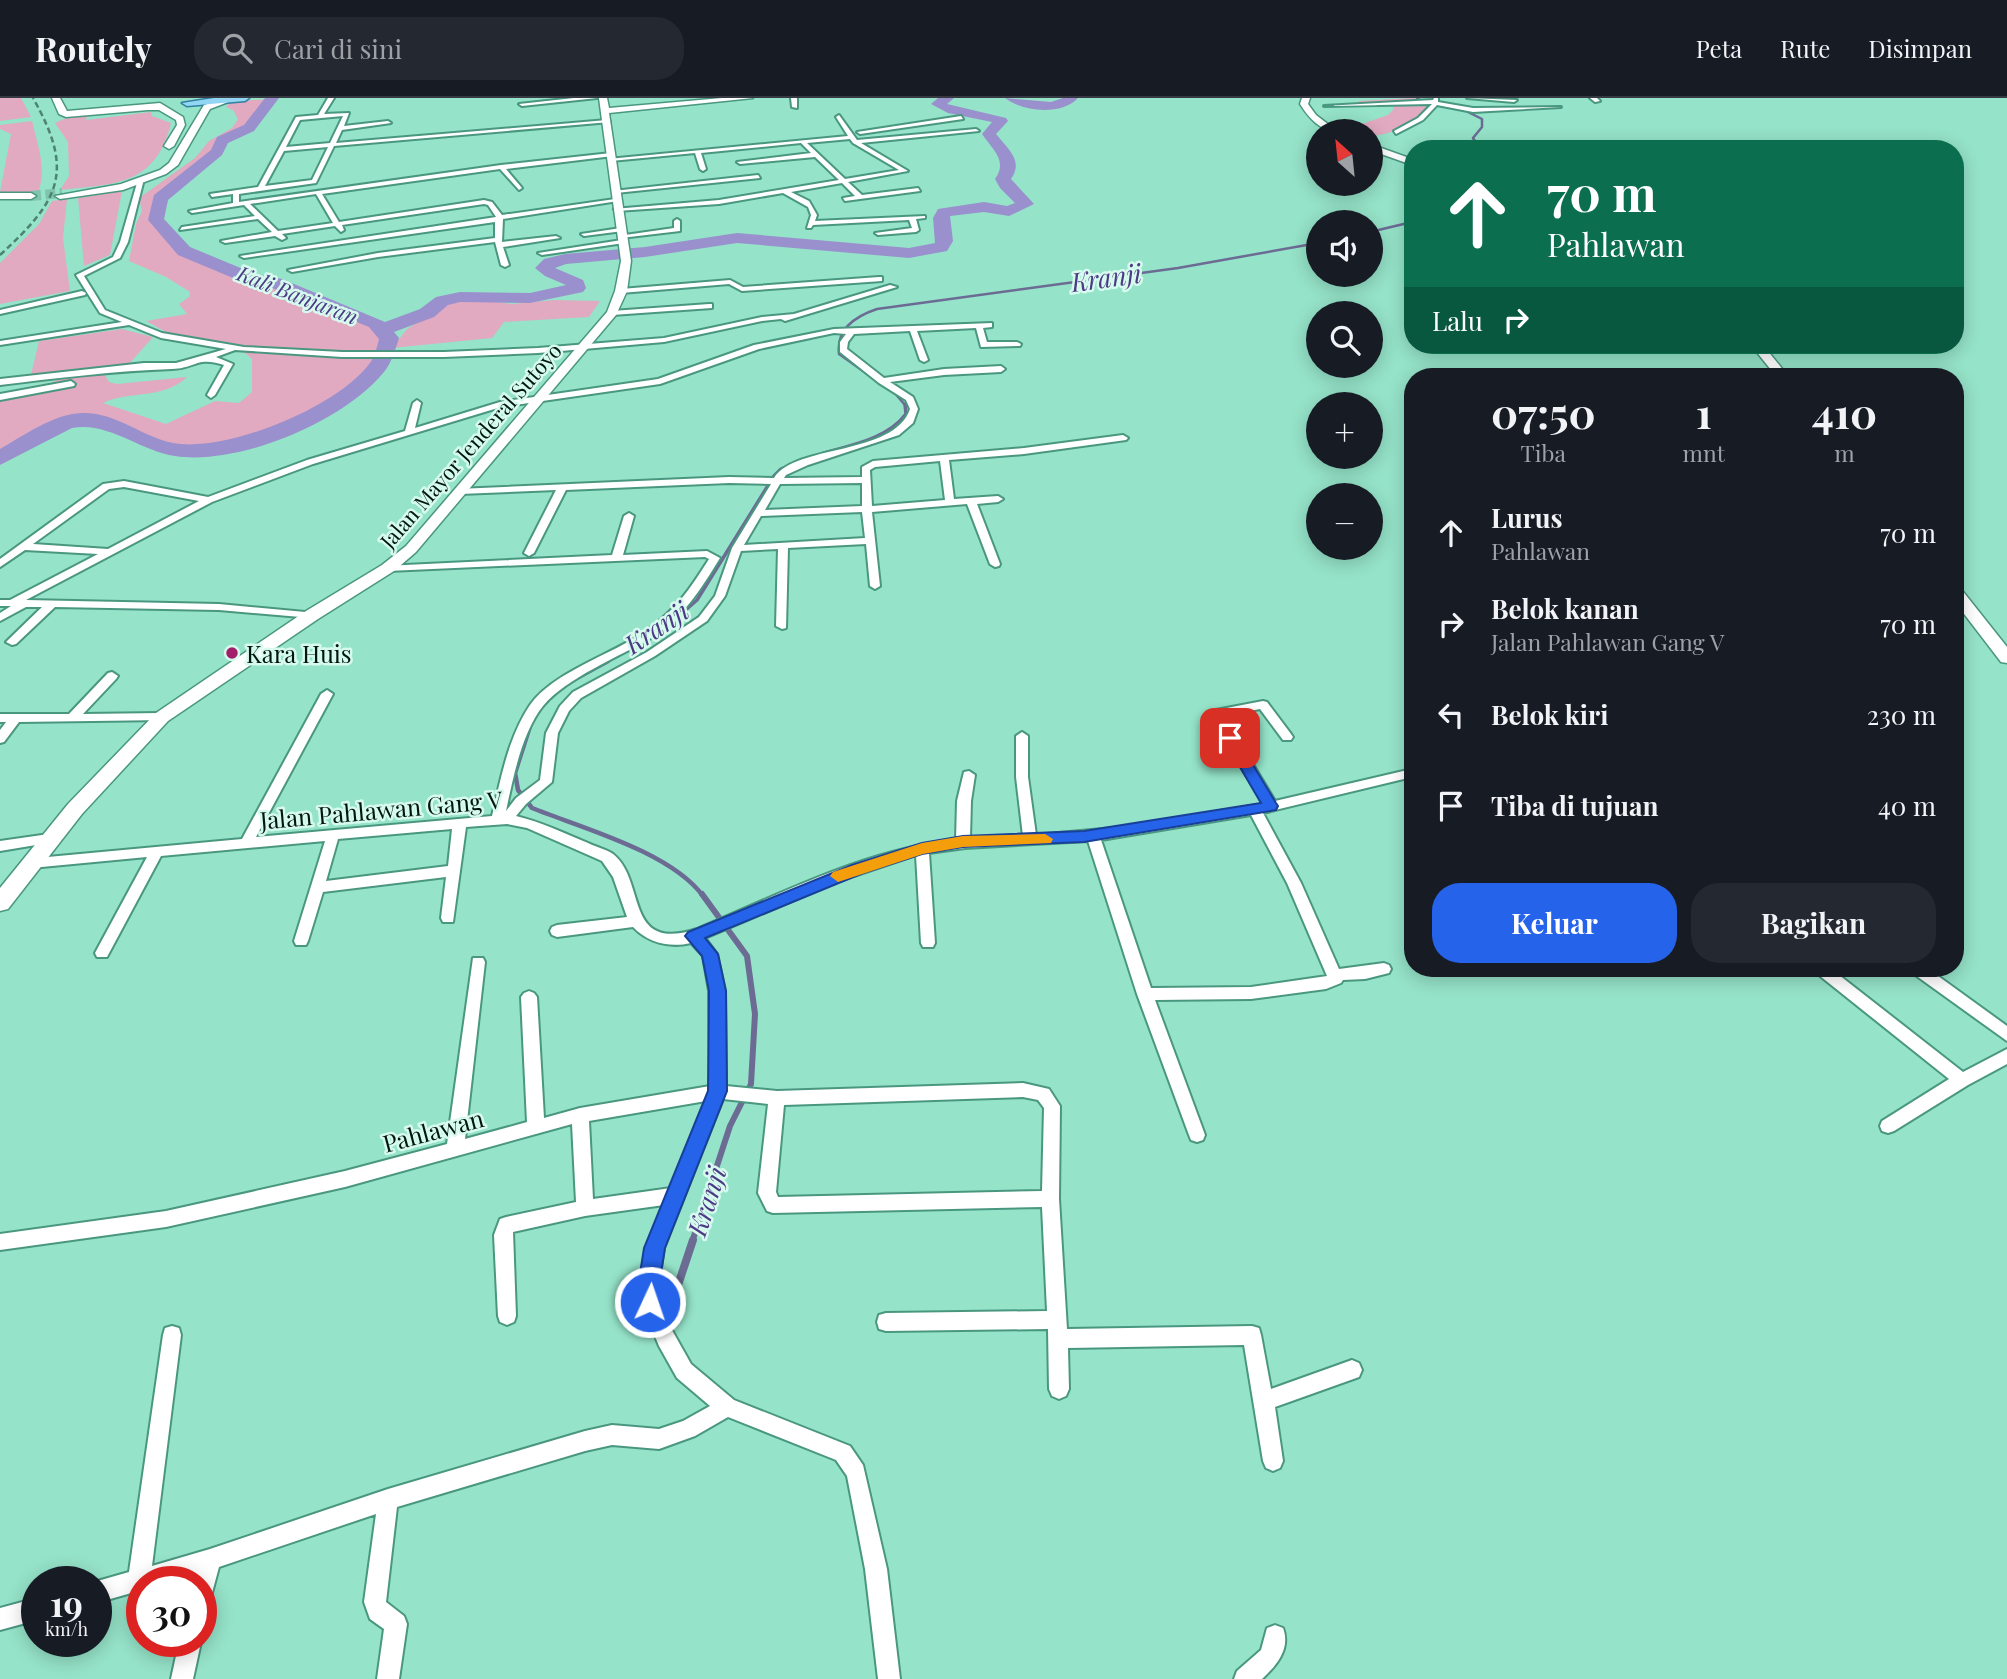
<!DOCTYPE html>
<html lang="id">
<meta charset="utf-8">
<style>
:root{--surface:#171b24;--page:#242831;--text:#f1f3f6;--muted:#9ea1a6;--line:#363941;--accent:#2563eb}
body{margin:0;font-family:"Playfair Display",serif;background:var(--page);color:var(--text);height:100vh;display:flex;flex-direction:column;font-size:26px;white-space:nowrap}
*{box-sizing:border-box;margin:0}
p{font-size:23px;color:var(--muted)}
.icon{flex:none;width:38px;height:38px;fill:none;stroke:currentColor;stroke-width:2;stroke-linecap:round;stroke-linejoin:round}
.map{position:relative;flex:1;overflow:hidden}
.side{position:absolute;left:1404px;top:270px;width:560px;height:609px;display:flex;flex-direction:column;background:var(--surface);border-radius:28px;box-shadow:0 4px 18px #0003}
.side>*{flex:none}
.hud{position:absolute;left:1404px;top:42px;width:560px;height:214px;border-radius:28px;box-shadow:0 4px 18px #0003;background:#0b6e4f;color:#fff;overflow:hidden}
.needle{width:46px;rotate:333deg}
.controls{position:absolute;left:1306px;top:21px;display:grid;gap:14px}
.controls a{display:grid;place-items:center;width:77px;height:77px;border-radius:50%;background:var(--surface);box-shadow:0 4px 18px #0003;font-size:35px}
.speed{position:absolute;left:21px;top:1468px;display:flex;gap:14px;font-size:35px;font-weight:700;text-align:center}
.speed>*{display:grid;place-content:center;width:91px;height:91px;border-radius:50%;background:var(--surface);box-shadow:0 4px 18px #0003;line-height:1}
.speed small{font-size:18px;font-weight:400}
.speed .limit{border:10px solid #d22;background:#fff;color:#111}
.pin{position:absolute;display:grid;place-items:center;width:60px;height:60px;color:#fff;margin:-30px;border-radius:14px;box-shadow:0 4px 10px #0006}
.me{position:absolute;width:77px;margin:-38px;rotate:3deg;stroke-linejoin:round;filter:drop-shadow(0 0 5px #0008)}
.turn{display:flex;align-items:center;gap:24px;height:147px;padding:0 28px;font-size:32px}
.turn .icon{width:91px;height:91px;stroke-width:2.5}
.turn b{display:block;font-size:49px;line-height:60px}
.then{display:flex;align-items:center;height:66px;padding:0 28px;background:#0003;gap:14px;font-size:26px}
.eta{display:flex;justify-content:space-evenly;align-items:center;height:119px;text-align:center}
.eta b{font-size:42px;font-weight:700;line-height:49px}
.action{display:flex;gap:14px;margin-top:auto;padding:14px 28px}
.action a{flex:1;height:80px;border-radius:28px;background:var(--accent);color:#fff;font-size:28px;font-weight:700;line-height:80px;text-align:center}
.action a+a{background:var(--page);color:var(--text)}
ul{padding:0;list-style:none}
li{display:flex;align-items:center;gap:21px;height:91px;padding:0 28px}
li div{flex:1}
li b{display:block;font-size:26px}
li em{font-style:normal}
header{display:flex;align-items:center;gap:42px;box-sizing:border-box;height:98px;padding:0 35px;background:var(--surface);border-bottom:2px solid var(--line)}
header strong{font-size:33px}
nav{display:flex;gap:38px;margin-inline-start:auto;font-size:24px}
.search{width:490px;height:63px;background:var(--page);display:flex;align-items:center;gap:18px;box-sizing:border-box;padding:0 24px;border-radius:28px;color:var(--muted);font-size:26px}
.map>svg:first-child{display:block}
</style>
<header>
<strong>Routely</strong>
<div class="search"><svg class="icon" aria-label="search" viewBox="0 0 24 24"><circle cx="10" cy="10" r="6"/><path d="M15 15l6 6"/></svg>Cari di sini</div>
<nav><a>Peta</a><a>Rute</a><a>Disimpan</a></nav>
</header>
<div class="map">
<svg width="2007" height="1581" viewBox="0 0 2007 1581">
<rect width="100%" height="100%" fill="#95e3c9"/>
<!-- green -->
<path fill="#e1aac1" d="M0,0H21L31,19L0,23Z
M1413,0L1428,7C1417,22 1390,40 1370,37V33L1347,31L1388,17L1394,11L1392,6L1361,7L1358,3Z
M272,1L249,30L223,42L217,54L160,100L156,122L184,153L251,181L276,185L376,225L389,240C386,251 383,264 374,273C329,318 242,360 177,352C144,349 106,314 71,323C56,326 16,352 0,360V299L36,293L64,278L103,274L109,284L117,286L187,279C163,302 130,292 103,305L166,326L215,303L239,305L252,294V261C229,238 200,245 171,236C163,233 154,227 146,223L187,216L179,206L189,199L190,194L166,179L129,163L136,126L142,113L139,100L195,60L209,43L232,30L238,21L233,12L226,9L231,3Z
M151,14L152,18L171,25C156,88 114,86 60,92L69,78L68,44L55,25L64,21L99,15L87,19L86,22Z
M32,23C38,48 47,71 38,95L0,94L11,36L0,31V27Z
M122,93L110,157L84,168L78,100Z
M67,101L63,140L70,193L0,206V165L39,126L52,103Z
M470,201L512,206L555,202L600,203L589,219L504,224L492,240L392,250L407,231L448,206Z
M122,231L153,239L129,266L31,277L39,243Z"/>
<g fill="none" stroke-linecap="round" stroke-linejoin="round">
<!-- stream-far4 -->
<path stroke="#6c6b94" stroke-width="2.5" d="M1417,0L1424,5L1447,9
M1464,12L1482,21V29L1473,40L1480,51
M1370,134L1412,124
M870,278L839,256C836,231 856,218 877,211L1178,170L1318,145
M893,293L905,307"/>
<!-- stream-far3 -->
<path stroke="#6c6b94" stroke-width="3.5" d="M824,355C852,347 887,341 906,316L905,306
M672,524L697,502L774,378L781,371L798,364"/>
<!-- stream-far2 -->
<path stroke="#6c6b94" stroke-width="4.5" d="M662,532L674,522
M573,582L608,563
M531,625L515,675L518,692L532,710C582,730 671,754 703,798"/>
<!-- stream-far1 -->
<path stroke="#6c6b94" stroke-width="6" d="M692,1144L730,1028L751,986L755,916L747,858L702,796"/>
<!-- stream -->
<path stroke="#6c6b94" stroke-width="8" d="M678,1187L693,1142"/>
<!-- river -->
<path fill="#9a90cd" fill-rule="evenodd" d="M265,0H279L254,33L228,45L222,57L168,102L164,121L190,149L255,176L282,181L385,224L420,211L436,199L460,194L530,195L566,187L545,178L535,170L544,161L565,156L645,149L737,135L909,150L935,145L933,120L938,111L984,104L1007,108L1015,105L1000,90L995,81C1008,63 993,52 982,36L992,24L948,15L931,6L938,0H954L947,6L1006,20L1008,23L996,36C1008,51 1024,63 1011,81L1034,106L1009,118L984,114L950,118L953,143L947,153L909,160L737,145L645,159L566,166L555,170L583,182L586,190L583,194L530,205L460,204L448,207L434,219L394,234L399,240C395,252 392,264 384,274C343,324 238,368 175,358C140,353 108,323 72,330L0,367V351C25,337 53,316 82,315C116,314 142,339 173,345C226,355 338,309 370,265C375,258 377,249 379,241L369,229L272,190L245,185L178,157L148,122L154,97L211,52L217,39L244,27Z
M1005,0L1051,4L1063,0H1078C1061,18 1023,14 1005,0Z"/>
<!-- secondary-tunnel -->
<path stroke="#7fc4ad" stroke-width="10" stroke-dasharray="10 4.5" stroke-linecap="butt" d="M31,98L62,95"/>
<!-- street casing -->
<g stroke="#4a9780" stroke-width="4">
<path id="street" d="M328,0H334L324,16L349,15L344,28L388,23L391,25L342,32L336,45L607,22L610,24L334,48L316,85L239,96V104L501,67L611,55L613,58L506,71L522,90L519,92L500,71L322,96L339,124L484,102L492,104L502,117L615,101L618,103L503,121L502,144L556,138L560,140L503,149L509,167L505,169L501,167L495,144L378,159L292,174L288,172L378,155L495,140V124L244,160L240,158L496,119L488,107L484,106L342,127L344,132L341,134L335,128L282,136L286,140L282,142L275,138L225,145L221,143L272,134L258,121L180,132L182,129L255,118L244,107L192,115L189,113L233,105V96L212,99L210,96L258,89L296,19L318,17ZM343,18L330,45L286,49L300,22ZM328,49L312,82L265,88L284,53ZM316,96L333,125L278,133L250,106Z
M574,0H597L522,8L519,6Z
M791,0H797V10L792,9Z
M1434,0H1438V4L1473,10L1561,9L1473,14L1437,7L1423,22L1396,36L1394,33L1418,20L1432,6L1324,8L1433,2Z
M1467,0L1517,2L1514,4Z
M1590,0H1597L1600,3L1595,4Z
M839,17L857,42L976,31L979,33L861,45L908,73L848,84L862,97L918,90L920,93L845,103L843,100L855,98L842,85L791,94L809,103L817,117L815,123L925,118V120L916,121L919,132L916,134L878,137L875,135L912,130L909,122L813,127L811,130H807L811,117L808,109L783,95L719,106L617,113L614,111L719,102L839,82L815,59L740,66L737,64L811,55L801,45L701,55L706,71L703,73L700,71L695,55L611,63L608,61L848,38L836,19ZM850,41L853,45L899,72L845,81L807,45Z
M961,18L963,21L860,36L857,34Z
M758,77L760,80L616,95L613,93Z
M140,83L143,85L128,144L120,160L84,178L105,212L162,235L244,249L342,254H444L538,250L664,240L762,219L794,216L890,187L897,189L785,223L781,221L762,223L664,244L538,255L444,259H342L235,252L216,259L233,266L215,297L211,300L207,297L224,267C196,258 197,270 172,271C115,273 57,280 0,287V281L144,265H176L226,251L161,240L129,227L0,247V243L122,224L100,215L76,177L113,159L120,144L137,85Z
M677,121L680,123V133L621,140L618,138L674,130V123Z
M621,130L623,133L584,138L581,136Z
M622,142L624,145L542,157L538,155Z
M879,179H882V183L742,193L729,186L621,195L617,193L621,191L730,182L743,189Z
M82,193L86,195L85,197L0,216V212Z
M709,206H712V210L612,217L608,215L612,213Z
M992,225V229L983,230L987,244H1017L1021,246L1020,248L981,249L976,230L917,233L928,262L924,264L920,262L910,233L854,236L848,244L847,251L884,280L944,271L1001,268L1005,271L1001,274L944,277L890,284L913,299L918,311L913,325L899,337L808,367L786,377L784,380L862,379V369L873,363L1024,350L1123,337L1128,340L1126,342L1024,356L949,362L954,401L998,398L1003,401L998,404L977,406L1000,466L999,468L995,469L990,466L967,406L872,414L880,488L875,491L870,488L866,446L788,450L786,530L782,531L776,528L778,451L741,453L725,498L707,523L655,558L581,600L569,613L558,635L552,684L526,706L516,718C541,724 564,735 588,745C596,749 606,751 613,756C647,783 623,855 697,831C781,796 866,751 956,742L957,703L964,674L969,673L975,677L971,703L970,740L1023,738L1016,679V638L1022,634L1028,638V679L1036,737L1125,729L1263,706L1210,616L1216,612L1263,603L1267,604L1291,636L1293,639L1291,642H1283L1260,611L1224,618L1275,703L1412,671V679L1263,715L1301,785L1339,871L1384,865L1389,867L1391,871L1389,875L1365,881L1343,882L1341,885L1326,891L1251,901L1155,902L1205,1037L1203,1042L1197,1044L1191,1042L1189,1037L1137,896L1088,743L965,750L929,755L935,845L933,849H923L921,845L916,757L839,783L705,840L717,856L725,893L726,988L777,993L1023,985L1049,991L1060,1008L1059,1101L1067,1231L1252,1228L1259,1230L1261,1237L1271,1291L1352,1262L1359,1265L1362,1272L1359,1279L1275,1309L1283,1363L1280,1370L1273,1373L1266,1370L1263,1363L1244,1247L1068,1250L1069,1291L1066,1298L1059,1301L1052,1298L1049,1291L1048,1231L886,1233L879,1231L877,1224L879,1217L886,1215L1047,1213L1042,1109L773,1115L767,1113L758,1095L768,1006L723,1001L664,1150L659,1182V1204L673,1234L691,1266L734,1302L850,1348L863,1367L887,1471L900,1581H878L865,1471L847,1378L836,1362L728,1319L695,1338L659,1351L612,1347L585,1353L397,1409L386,1504L404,1518L407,1526L399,1581H377L384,1531L370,1521L364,1504L376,1416L219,1469L209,1506L201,1509V1484H194L196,1477L170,1484H142V1492L96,1505V1484H94L129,1474L163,1237L165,1230L172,1228L179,1230L181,1237L152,1468L210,1451L388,1391L585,1333L612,1327L659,1331L683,1323L710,1308L677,1280L659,1248L641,1204V1182L646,1150L664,1107L585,1118L513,1134L516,1218L514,1224L507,1227L500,1224L498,1218L494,1137L500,1121L506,1119L576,1104L572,1026L345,1089L166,1129L0,1152V1136L166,1113L345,1073L447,1046L473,860H483L485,864L465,1041L527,1024L521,899L524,895L529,893L534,895L537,899L544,1020L580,1010L710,988L709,893L703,858L691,845C670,850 648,845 633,829L557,839L552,837L550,833L552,829L557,827L627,819L613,779L602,763L527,730L507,726L466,729L453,824H443L441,820L446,779L323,794L308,843L306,847H296L294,843L325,743L161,758L107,859H97L95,855L147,759L31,770L26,769L24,765L26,761L242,741L321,596L327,592L333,596L256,739L492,718C501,680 508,640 530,607C553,574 613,556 646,533C676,512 690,491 709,461L705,459L388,473L384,472V468L612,457L624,418L629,415L634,418L623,457L707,453L720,460C701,491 683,520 651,540C619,559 566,580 543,608C522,634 513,680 506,713L516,700L540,682L546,635L560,608L573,594L647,554L699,519L715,498L732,450L771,386L729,385L566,392L534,455L529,458L524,455L556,392L460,396L455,393L457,391L729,379L774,380C795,346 894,358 910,311L906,302L879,285L840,254V244L846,236L834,235L759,251L660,286L501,309L313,366L212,404L26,502L219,506L316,515V519L312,520L219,512L55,509L16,546L12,547L6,544L8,542L42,509H26L0,523V515L11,508H0V502H10L98,456L25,452L0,469V461L103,386L124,383L208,399L307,362L405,333L413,305L417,302L421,305L415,330L500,304L658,281L754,247L834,231ZM940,363L945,402L872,408L870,372L875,369ZM862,385V408L765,412L780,386ZM124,389L199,403L108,451L33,446L109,391ZM862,414L865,440L744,447L761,418ZM1251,717L1287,785L1327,878L1251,889L1151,890L1101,742ZM452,731L448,768L326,783L338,741ZM1023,999L1038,1002L1044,1010L1042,1093L778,1099L776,1094L784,1007ZM706,1003L671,1090L593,1101L589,1023Z
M71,283L75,286L74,288L0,302V296Z
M112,574L118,578L116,581L83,616L162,615L166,616L168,619L166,622L19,624L4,644L0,645V632L6,624H0V616H69L108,575Z
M49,736L56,741L54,744L0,753V743Z
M1813,870H1830L1963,974L2007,951V966L1968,987L1894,1033L1888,1035L1882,1033L1880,1028L1882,1023L1949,981L1815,874Z
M1909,870H1927L2007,928V943L1911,874Z
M37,1500V1522L0,1532V1510Z
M1275,1527L1283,1530C1291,1551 1276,1568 1262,1581H1234L1237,1573L1261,1552L1267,1530Z
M179,1544H201L193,1581H171Z"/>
</g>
<!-- secondary casing -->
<g stroke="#4a9780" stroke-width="3">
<path id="secondary" d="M52,0H60L67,13L160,5L183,19L185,27L174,48L169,51L164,48L177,27L176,22L159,12H148L66,19L59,16Z
M227,0L236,1L210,11L178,67L166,76L123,92L60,101L55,98L121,86L160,72L169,65L204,7Z
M599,0H607L609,10L722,0H753L609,15L631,163L627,193L616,217L416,454L394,473L318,521L168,623L82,716L8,811L0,813V790L68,706L156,615L306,513L382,467L406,448L607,214L615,193L621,163Z
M1302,0H1310L1308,6L1316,17L1337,33C1320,33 1309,20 1300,6Z
M1370,46L1412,61V67L1370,52Z
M0,95H31L36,98L31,101H0Z
M1751,247H1763L1788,278H1776Z
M1955,489L1961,491L2007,549V565L2001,564L1955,504Z"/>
</g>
<!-- primary casing -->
<g stroke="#30819f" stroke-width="3">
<path id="primary" d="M214,0H249L245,3L187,8L182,5Z"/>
</g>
<!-- street -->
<use href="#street" fill="#fff" fill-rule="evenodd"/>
<!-- secondary -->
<use href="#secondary" fill="#fff" fill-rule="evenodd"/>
<!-- primary -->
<use href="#primary" fill="#92d6f4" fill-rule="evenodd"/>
<!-- rail -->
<path stroke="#4e8271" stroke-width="2.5" stroke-dasharray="6 3.5" stroke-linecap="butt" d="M0,157C60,102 75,74 33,0"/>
</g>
<!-- route -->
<path fill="#2563eb" stroke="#184099" stroke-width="2" d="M1230,636L1235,637L1276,705L1278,708L1276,712L1084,744L963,749L922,756L863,775L705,840L718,856L726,893L727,993L665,1150L660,1182L661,1204L658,1211L650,1214L643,1211L640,1204L639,1182L644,1150L708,993L709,893L702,858L685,838L688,834L852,767L922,745L963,738L1084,733L1261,705L1223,640Z"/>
<!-- slow -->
<path fill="#f59e0b" d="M1045,736L1053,741L1051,745L963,749L923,756L838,784L830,778L833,774L922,745L963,738Z"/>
<!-- markers -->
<circle fill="#a21d6a" stroke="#d6fbee" stroke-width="2.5" cx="232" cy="555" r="7"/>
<g text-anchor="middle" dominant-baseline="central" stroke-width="5" stroke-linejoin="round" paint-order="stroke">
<!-- far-water labels -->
<g font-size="21" font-style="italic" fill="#4c3a84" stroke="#d6fbee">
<text transform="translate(298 196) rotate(21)">Kali Banjaran</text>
</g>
<!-- far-street labels -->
<g font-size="21" fill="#00160f" stroke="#d6fbee">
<text transform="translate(470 347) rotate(-49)">Jalan Mayor Jenderal Sutoyo</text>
</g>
<!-- poi labels -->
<g font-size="24" fill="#00160f" stroke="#d6fbee" text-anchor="start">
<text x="246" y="555">Kara Huis</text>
</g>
<!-- street labels -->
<g font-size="24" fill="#00160f" stroke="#d6fbee">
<text transform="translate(381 711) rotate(-5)">Jalan Pahlawan Gang V</text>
<text transform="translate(433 1032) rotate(-15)">Pahlawan</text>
</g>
<!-- water labels -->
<g font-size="26" font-style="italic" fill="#4c3a84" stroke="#d6fbee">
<text transform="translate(1106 179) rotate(-8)">Kranji</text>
<text transform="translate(656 529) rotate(-34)">Kranji</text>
<text transform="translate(706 1103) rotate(-72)">Kranji</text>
</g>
</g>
</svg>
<div class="controls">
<a><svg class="needle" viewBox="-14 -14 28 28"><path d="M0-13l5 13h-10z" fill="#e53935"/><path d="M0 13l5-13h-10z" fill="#9ea1a6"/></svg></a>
<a><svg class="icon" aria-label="sound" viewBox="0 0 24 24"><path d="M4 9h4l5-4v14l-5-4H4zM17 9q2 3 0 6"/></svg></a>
<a><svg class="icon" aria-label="search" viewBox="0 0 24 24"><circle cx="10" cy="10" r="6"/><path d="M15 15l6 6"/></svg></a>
<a>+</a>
<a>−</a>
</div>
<div class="speed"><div>19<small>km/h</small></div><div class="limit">30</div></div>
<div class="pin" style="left:1230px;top:640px;background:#d93025"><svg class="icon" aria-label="arrive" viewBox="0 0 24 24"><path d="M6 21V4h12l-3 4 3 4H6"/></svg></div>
<svg class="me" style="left:650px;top:1204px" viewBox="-20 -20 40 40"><circle r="17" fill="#2563eb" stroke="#fff" stroke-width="3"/><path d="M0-11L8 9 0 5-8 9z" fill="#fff"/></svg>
<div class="hud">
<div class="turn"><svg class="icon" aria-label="ahead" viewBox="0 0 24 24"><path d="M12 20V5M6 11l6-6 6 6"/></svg><div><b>70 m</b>Pahlawan</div></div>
<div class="then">Lalu<svg class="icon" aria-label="right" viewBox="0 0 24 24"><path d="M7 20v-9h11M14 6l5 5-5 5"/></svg></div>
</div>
<section class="side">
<div class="eta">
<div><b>07:50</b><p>Tiba</p></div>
<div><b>1</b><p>mnt</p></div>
<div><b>410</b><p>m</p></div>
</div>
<ul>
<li><svg class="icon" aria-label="ahead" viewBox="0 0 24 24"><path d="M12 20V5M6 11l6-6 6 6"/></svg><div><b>Lurus</b><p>Pahlawan</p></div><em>70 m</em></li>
<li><svg class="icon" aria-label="right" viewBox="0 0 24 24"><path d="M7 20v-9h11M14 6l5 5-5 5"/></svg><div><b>Belok kanan</b><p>Jalan Pahlawan Gang V</p></div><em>70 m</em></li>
<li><svg class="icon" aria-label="left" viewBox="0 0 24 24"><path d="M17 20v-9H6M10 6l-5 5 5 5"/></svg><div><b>Belok kiri</b></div><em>230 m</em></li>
<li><svg class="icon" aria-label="arrive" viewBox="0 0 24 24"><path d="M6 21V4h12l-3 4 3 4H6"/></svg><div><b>Tiba di tujuan</b></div><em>40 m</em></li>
</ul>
<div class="action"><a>Keluar</a><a>Bagikan</a></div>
</section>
</div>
